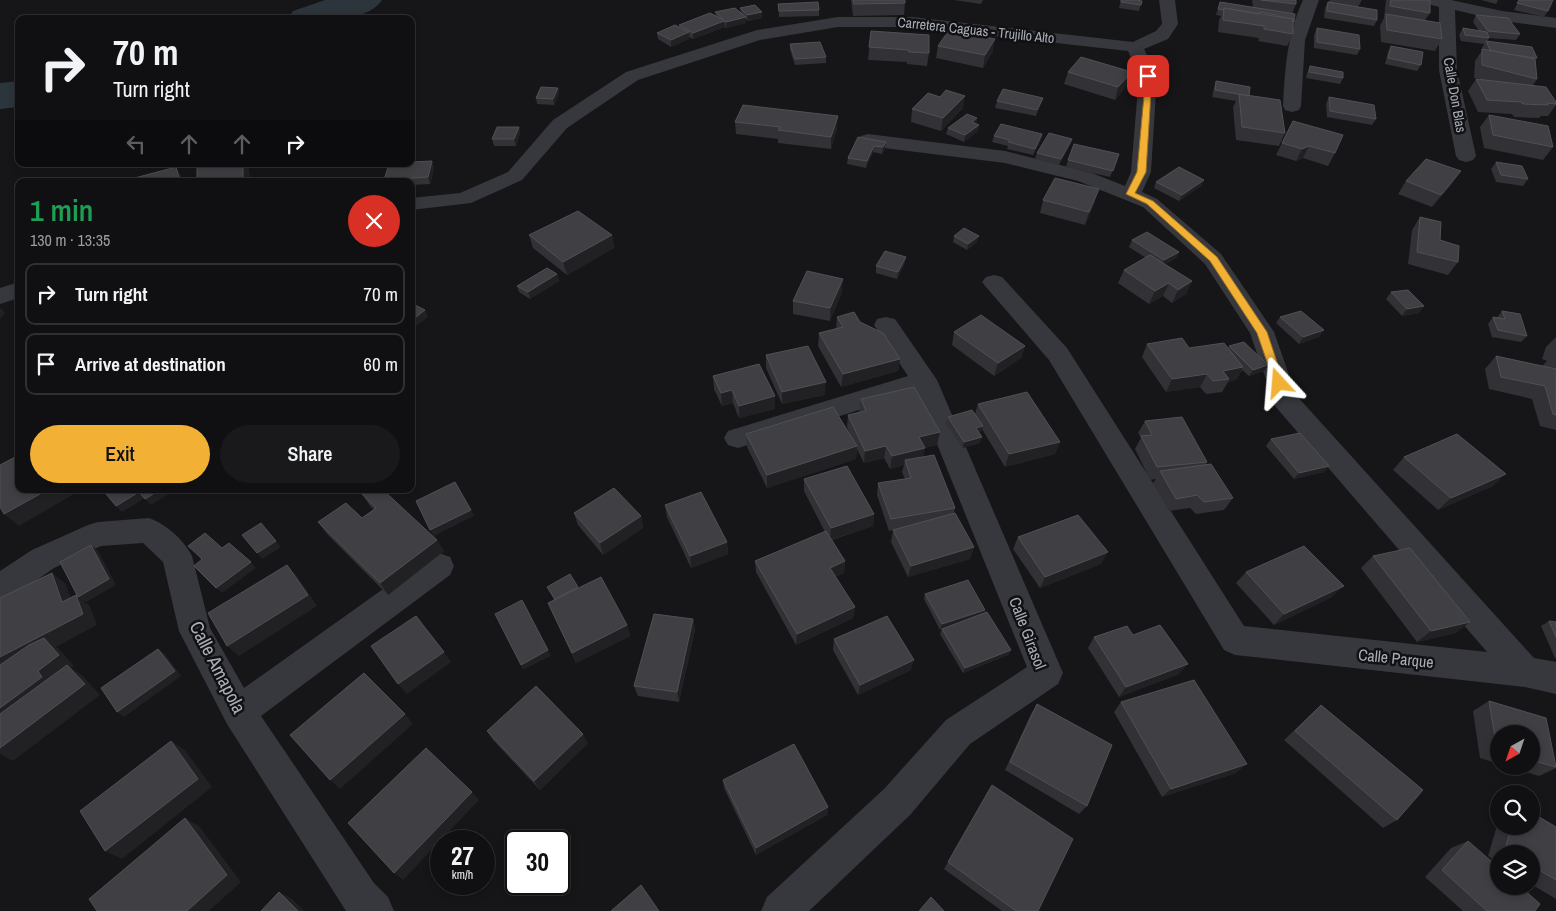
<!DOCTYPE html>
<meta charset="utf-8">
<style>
:root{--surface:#101012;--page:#19191b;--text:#f1f3f6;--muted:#9c9d9f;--line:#303032;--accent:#f2b134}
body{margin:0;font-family:"Archivo Narrow",sans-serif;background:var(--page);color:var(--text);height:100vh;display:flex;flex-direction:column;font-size:19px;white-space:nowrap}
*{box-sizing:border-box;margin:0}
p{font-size:16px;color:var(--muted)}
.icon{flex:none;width:28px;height:28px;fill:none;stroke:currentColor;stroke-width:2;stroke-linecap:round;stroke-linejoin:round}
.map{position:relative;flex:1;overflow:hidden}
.side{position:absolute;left:15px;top:178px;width:400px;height:315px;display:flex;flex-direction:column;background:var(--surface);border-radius:10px;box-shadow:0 2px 8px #0003,0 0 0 1px var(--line)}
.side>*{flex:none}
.top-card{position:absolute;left:15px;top:15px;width:400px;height:152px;border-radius:10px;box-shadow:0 2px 8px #0003,0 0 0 1px var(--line);background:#101012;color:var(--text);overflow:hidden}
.needle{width:32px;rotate:220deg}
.fabs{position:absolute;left:1490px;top:725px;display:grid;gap:10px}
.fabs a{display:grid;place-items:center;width:50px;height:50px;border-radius:50%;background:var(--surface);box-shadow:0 2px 8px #0003,0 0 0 1px var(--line);font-size:25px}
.speed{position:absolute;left:430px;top:830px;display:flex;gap:10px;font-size:25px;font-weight:700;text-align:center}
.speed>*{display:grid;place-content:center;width:65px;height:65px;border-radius:50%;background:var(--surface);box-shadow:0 2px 8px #0003,0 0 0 1px var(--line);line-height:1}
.speed small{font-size:12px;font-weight:400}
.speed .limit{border:2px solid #111;border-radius:8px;background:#fff;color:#111}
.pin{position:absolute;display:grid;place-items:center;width:42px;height:42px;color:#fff;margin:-21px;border-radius:10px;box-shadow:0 2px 8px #0006}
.me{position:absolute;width:55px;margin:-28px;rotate:341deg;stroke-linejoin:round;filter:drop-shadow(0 0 4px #0008)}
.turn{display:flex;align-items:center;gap:18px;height:105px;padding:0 15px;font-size:22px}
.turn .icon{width:65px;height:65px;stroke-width:2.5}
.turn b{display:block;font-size:35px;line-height:42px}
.lanes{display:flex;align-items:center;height:48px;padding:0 15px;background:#0003;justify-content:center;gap:25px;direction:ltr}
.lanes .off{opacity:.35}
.round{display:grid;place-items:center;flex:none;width:52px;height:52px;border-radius:26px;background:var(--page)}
.overview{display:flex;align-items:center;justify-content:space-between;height:85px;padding:0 15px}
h1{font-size:30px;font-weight:600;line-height:38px;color:#1e9e55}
.cta{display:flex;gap:10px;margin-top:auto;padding:10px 15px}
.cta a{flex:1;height:58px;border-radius:30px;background:var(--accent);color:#111;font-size:20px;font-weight:600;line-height:58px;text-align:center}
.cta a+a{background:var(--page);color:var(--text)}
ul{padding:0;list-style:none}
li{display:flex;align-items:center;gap:15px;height:62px;margin:0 10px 8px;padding:0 5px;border:2px solid var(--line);border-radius:10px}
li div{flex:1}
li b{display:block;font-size:19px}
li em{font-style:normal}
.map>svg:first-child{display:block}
</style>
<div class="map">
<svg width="1556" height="911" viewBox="0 0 1556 911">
<rect width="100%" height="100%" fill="#161618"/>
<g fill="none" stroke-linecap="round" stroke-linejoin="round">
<!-- river -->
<path fill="#2c353c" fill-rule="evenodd" d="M325,0H382C365,25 315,19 287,19L293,11Z
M19,81V107L0,109V83Z"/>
<!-- minor -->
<path fill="#37383d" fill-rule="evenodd" d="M1159,0H1175L1178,24L1168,39L1144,49L1157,76L1151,172L1142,192L1157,199L1221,254L1274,332L1296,395L1534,658L1556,662V694L1525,687L1235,655L1224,650L1049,360L986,287L982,282L986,277L994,275L1002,277L1067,348L1244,626L1487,652L1275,406L1250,333L1205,264L1143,207L1078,181L1005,163L868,146L861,144L858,140L861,136L868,134L1005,151L1092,173L1125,186L1131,172L1139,76L1128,51L912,27H838L760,40L638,80L567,128L522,180L471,203L411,210V198L460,193L508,172L553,120L626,72L757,30L838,17H912L1133,42L1156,31L1162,24Z
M1303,0H1319L1305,40L1301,106L1299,110L1292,112L1285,110L1283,106C1285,68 1287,35 1303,0Z
M1422,0H1451L1502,11L1556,18V28L1502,21L1455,10L1457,70L1476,156L1473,160L1466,162L1459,160L1456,156L1439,70V7L1424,3Z
M19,282V298L0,304V288Z
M886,317L895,319L937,380L1063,673L1058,684L970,744L910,815L809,911H761L767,897L884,789L946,720L1027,667L916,392L738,448L728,445L724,438L728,431L908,376L874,325L877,319Z
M149,518C166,524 184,540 192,556L210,628L244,688L428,557L439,553L450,557L454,566L450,575L261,716L374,883L388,897L394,911H346L227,724L179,631L163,562L143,543L101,546L54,568L11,598L0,602V571L32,550L88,525L98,522Z"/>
</g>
<!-- wall -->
<path fill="#323236" d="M851,0H905V3L904,15L853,16Z
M954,0H983L981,4Z
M1121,0L1142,1L1139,11L1119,8Z
M1252,0H1296V4L1292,14L1294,22L1293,24V34L1287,46L1258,41L1259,38L1218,32L1219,20L1221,16L1216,15L1220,2L1253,7Z
M1330,0H1362L1358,7L1377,20L1374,26L1324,18L1325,8L1328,2H1329Z
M1386,0H1430V13L1425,20L1442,39L1435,51L1381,42L1380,26L1384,18Z
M1481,0H1498L1496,4Z
M1519,0H1553L1548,11L1544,17L1514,10Z
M778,4L819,10V16L779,17Z
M740,8L762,12V18L748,21L746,19V23L726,28L725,27L693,39L689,37V39L671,47L658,39L657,33L679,27V25L716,16L715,12L741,13Z
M1476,15L1520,34L1516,40L1489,38L1487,41L1537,58L1535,60L1537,79L1533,85L1556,102V105L1548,116H1541L1539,118L1514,117L1512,114L1478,112L1468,91L1476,79H1481L1474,78L1475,61L1483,49L1482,48L1484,44L1461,41L1459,35L1463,28L1479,31L1473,22Z
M1317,28L1360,49L1357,55L1314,48V35Z
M871,31L929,53L927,66L907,64V62L868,60Z
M790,44L826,57V63L795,65L790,50Z
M938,46L993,51L983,68L936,58Z
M1391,46L1421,65L1417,71L1385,64L1388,52Z
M1310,66L1343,78L1340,84L1306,78L1307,73Z
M1068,72H1132L1128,84L1115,100L1064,84Z
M1216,81L1249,96L1285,133L1279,146L1236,140L1233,107L1236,101L1212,97L1214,88Z
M558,88L559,94L554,105L537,104L536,98Z
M940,97L963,108L941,131L911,122L912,109Z
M1329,97L1376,119L1372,125L1327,117L1326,104Z
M1043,98L1041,104L1036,116L995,108L997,101Z
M1489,115L1553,147L1543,160L1484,148L1480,127Z
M977,118L976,124L978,131L964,142L946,134L948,128Z
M1293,121L1335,153L1328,166L1303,158L1296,161L1276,155Z
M735,122L837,129L831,149L778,143V139L736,134Z
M519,127L520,133L516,146H494L492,139Z
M1042,134L1041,140L1033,155L1007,149L1008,146L992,142L994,136Z
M858,137L885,148L882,154L873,152L866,168L847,164L848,158Z
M1072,139L1070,145L1059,165L1035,159L1037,153Z
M1119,154L1110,177L1066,167L1068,160Z
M432,161L434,168L430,184L411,185V181H385L384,180Z
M1496,162L1528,179L1523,186L1496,182L1491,169Z
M1204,180L1201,186L1179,201L1154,188L1156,182Z
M1406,181L1452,184L1432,207L1398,194Z
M1043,200L1095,202L1085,225L1040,213Z
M1420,217L1458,262L1448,275L1408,264L1412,230Z
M529,235H612L614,248L567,275L533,248Z
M954,236L977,242L967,250L953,242Z
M1132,240L1179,252L1176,258L1165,264L1192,281L1186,294L1172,303L1163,296L1149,304L1118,283L1124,270L1146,258L1129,247Z
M905,263L897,279L876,273V266Z
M557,274L559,281L530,299L519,292L517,286Z
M842,292L830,321L793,314V301Z
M1391,292L1424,306L1419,313L1402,316L1386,299Z
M1502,311L1527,336L1521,342L1492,337L1488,324L1493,317L1497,318Z
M837,317L860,322L900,359L898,371L841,387L818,346L819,333L836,329Z
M1280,317L1324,330L1319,337L1299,344L1276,323Z
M954,332L1025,346L1021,358L994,376L952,345Z
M1556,337V430L1540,426L1532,399L1489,389L1485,369L1496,356L1542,366L1547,361L1542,359L1546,347Z
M1147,344L1189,348H1228L1229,346L1264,371L1249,376L1242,370L1236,380L1228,382L1222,392L1206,394L1200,387L1166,392L1142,357Z
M766,355L825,395L782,404L766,368Z
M713,376L775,409L739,418L733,403L722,406L714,389Z
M861,399L937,445L924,448L923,457L955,508L954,513L974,547L970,559L908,577L891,542L893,530L889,531L877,495L878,483L905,479L902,472L904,465L890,469L884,458L864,463L857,449L856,459L767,488L747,447L746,434L851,437L847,427L848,415L859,412Z
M978,404L1060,442L1055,454L1005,467L982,429L981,432H979L980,443L963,448L946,424L948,417L975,414Z
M1145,421L1207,462L1206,465L1233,498L1224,510L1196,514L1190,508L1169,511L1153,483L1156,479L1150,480L1135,449L1141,438L1138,433Z
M1271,439L1329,466L1324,472L1294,479L1266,446Z
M1404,457L1493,486L1438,510L1393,470Z
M804,479L874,514L873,526L832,540L845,561L844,573L835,577L855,607L853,618L796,645L756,572L755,561L825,532L804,491Z
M362,494L437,540L444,551L388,595L327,534L318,522L362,518L374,510L370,506Z
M665,505L727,542L728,554L691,568L667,517Z
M574,513L641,516L643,528L603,555L578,525Z
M1018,537L1101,564L1040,588L1013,549Z
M1373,556L1456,633L1417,642L1361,568Z
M1246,572L1332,597L1274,625L1236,583Z
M547,587L579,588L627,625L630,636L576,663L548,603L554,600Z
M925,594L985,610L984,613L1011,650L1008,655L963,673L940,634L942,629L940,630L924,599Z
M693,619L695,630L679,702L638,696L634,686Z
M1549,621L1556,622V658H1555L1541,626Z
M1133,635L1179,674L1119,697L1088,648L1094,637Z
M834,639L911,670L858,695L833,650Z
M1489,701L1546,718L1556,768L1539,776L1506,766H1531V734H1499V764L1480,758L1473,711Z
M1121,702L1236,773L1162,797L1114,712Z
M1037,704L1087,806L1079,814L1005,770L1031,714Z
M1321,705L1397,820L1383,828L1284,740L1310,715Z
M487,731L588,743L540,790L493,740Z
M723,780L828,807L827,815L756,855L724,788Z
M992,785L1038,911H1002L944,869Z
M1499,819V826L1556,827V899L1531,884V854H1499V863L1488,856Z
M1468,841L1535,911H1463L1425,877L1451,848Z"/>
<!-- shaded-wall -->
<path fill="#212124" d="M762,12V18L748,21L747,15Z
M746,17V23L726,28V22Z
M724,21L725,27L693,39V33Z
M689,32V39L671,47V40Z
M995,39L993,51L983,68L985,55Z
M1132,72L1128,84L1115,100L1118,87Z
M558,88L559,94L554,105L553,99Z
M965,96L963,108L941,131L943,118Z
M1043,98L1041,104L1036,116L1037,110Z
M838,116L837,129L831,149V137Z
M977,118L976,124L972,122Z
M979,125L978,131L964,142L965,135Z
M519,127L520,133L516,146L514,139Z
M1042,134L1041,140L1033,155L1035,149Z
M1072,139L1070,145L1059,165L1061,159Z
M886,142L885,148L882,154L883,147Z
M874,146L873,152L866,168L867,161Z
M1309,146L1303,158L1296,161L1302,149Z
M432,161L434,168L430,184L428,177Z
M243,164H248L249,166L250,181H236Z
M176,167L184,180V181H180Z
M1461,171L1452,184L1432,207L1441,195Z
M1204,180L1201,186L1179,201L1182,195Z
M1099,189L1095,202L1085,225L1089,212Z
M612,235L614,248L567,275L563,262Z
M979,236L977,242L967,250L968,244Z
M1179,252L1176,258L1161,267L1164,260Z
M906,257L905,263L897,279L898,272Z
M557,274L559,281L530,299L528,292Z
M843,279L842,292L830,321V308Z
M1192,281L1186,294L1172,303L1178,290Z
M1169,283L1163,296L1149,304L1155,291Z
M1424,306L1419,313L1402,316L1407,309Z
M0,307L5,313L0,319Z
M425,310L428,317L411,330V321Z
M1324,330L1319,337L1299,344L1303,337Z
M1025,346L1021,358L994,376L998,363Z
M900,359L898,371L841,387L843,374Z
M1268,365L1264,371L1249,376L1253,370Z
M1243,367L1236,380L1228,382L1229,379L1223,371Z
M1207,374L1200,387L1166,392L1172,379Z
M826,382L825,395L782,404V392Z
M732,390L733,403L722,406L721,393Z
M775,396V409L739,418V406Z
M983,426L981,432L974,434L976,428Z
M940,432L937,445L916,450L919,437Z
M982,437L980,443L963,448L964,442Z
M1060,442L1055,454L1005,467L1009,454Z
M857,446L856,459L767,488V475Z
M886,446L884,458L864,463L865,451Z
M925,448L922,461L905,460L904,465L890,469L892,456Z
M1329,466L1324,472L1294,479L1299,473Z
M1506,474L1493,486L1438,510L1451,498Z
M49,489H80L81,490L19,526L4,514Z
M161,489H172L174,491L151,505L145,499Z
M139,492L145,498L122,512L116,506Z
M471,510L474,516L434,536L430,530Z
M874,514L873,526L830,540L831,528Z
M641,516L643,528L603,555L600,543Z
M437,540L444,551L388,595L380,583Z
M276,541L281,547L262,559L257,553Z
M727,542L728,554L691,568L690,556Z
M91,545L98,551L116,585L86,602L78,597Z
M974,547L970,559L908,577L911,566Z
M1108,552L1101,564L1040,588L1045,577Z
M845,561L844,573L829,579L830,568Z
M251,562L256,568L222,593L216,588Z
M287,565L297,576L317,606L239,656L227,646Z
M52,573L66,584L76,613L62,602Z
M1344,586L1332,597L1274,625L1284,614Z
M76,595L90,606L97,625L56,647L59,649L74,666L71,668L82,675L100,695L13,761L0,754V657Z
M855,607L853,618L796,645L797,634Z
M985,610L983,616L940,630L942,624Z
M693,619L695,630L679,702L677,692Z
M1470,622L1456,633L1417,642L1431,631Z
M627,625L630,636L576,663L572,653Z
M158,649L165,654L181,676L124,717L117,712Z
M548,650L551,656L523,670L521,665Z
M1011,650L1008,655L963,673L965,668Z
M444,652L451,662L407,694L398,684Z
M914,660L911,670L858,695L860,685Z
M1188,664L1179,674L1119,697L1126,687Z
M405,714L413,724L340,789L330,780Z
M583,734L588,743L540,790L534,781Z
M171,741L185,750L212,787L122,859L105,851Z
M1247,764L1236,773L1162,797L1171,789Z
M472,792L479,800L403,880L394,873Z
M828,807L827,815L756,855V848Z
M185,818L199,826L241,882L209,911H187Z
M279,892L291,898L304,911H298Z"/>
<!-- building -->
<path fill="#3f3f44" stroke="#4f5156" d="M853,0H905V3L854,4Z
M1121,0H1137L1142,1L1141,5L1121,2Z
M1261,0H1296V4Z
M1391,0H1430V13L1390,6Z
M1519,0H1553L1548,11L1517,3Z
M818,2L819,10L779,11L778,4Z
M1220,2L1295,14L1294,22H1293V19L1277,16V15L1259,12V14L1224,8V10L1218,9Z
M1328,2L1377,10V20L1327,11Z
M755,5L762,12L747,15L740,8Z
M735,8L746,17L726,22L724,21L693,33L679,25L710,13L724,20L715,12Z
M1224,8L1293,19V34L1264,29V26L1223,20Z
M1386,14L1440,23L1442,39L1387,30Z
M1476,15L1508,18L1520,34L1488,31Z
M675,25L689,32L671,40L657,33Z
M1317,28L1359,35L1360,49L1317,42Z
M1463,28L1487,32L1489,38L1465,35Z
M949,30L995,39L985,55L938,46Z
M871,31L929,35V53L909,52V50L869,47Z
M1486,41L1532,47L1537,58L1508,54L1490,50Z
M820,42L826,57L795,59L790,44Z
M1391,46L1423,52L1421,65L1388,58Z
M1482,49L1535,59L1537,79L1482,65Z
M1081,57L1132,72L1118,87L1068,72Z
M1310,66L1343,72V78L1309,72Z
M1476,79L1546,87L1556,102V104L1547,103L1548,105L1523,104L1521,102L1487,100Z
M1216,81L1250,87L1249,96L1215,90Z
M541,87L558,88L553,99L536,98Z
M1003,89L1043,98L1037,110L997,101Z
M946,90L965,96L943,118L912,109L928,93L940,97Z
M1239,94L1280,100L1285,133L1242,127Z
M1329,97L1374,105L1376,119L1330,111Z
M743,105L838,116L831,137L778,130L780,127L735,122Z
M967,114L977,118L972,122L979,125L965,135L948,128Z
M1489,115L1548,126L1553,147L1493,135Z
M1293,121L1343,135L1335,153L1309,146L1302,149L1282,143Z
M1001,124L1042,134L1035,149L1008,142L1010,140L994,136Z
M497,127H519L514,139H492Z
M1049,133L1072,139L1061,159L1037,153Z
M858,137L886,142L883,147L874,146L867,161L848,158Z
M1074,144L1119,154L1113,171L1068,160Z
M1426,159L1461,171L1441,195L1406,181Z
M432,161L428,177L384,180L389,164H411V162Z
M1496,162L1522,166L1528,179L1501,175Z
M197,164H243V180L236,181H197Z
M176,167L180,181H132L131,179Z
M1179,167L1204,180L1182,195L1156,182Z
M1055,178L1099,189L1089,212L1043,200Z
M578,211L612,235L563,262L529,235Z
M1420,217L1441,222L1440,240L1459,246L1458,262L1417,252Z
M964,228L979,236L968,244L954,236Z
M1147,232L1179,252L1164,260L1132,240Z
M885,251L906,257L898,272L876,266Z
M1150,255L1192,281L1178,290L1169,283L1155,291L1124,270Z
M547,268L557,274L528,292L517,286Z
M807,271L843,279L830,308L793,301Z
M1408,290L1424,306L1407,309L1391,292Z
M411,303L425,310L411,321Z
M1301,311L1324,330L1303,337L1280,317Z
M1502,311L1520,314L1527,336L1498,330L1493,317L1505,319Z
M854,312L860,322L883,333L900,359L843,374L819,333L843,327L837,317Z
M981,315L1025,346L998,363L954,332Z
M1182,338L1189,348L1224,343L1243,367L1223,371L1229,379L1213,381L1207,374L1172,379L1147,344Z
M1244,342L1268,365L1253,370L1229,346Z
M808,346L826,382L782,392L766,355Z
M1496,356L1556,369V415L1553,414L1545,386L1501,377Z
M759,364L775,396L739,406L732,390L721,393L713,376Z
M914,387L940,432L919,437L925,448L892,456L886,446L865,451L848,415L866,411L861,399Z
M1027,392L1060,442L1009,454L978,404Z
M833,407L857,446L767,475L746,434Z
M972,410L983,426L976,428L982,437L964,442L948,417Z
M1182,417L1207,462L1157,467L1141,436L1152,435L1145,421Z
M1300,433L1329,466L1299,473L1271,439Z
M1457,434L1506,474L1451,498L1404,457Z
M19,455V489H49L4,514L0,507V465Z
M934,455L955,508L891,519L878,483L911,478L905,460Z
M1211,464L1233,498L1204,502L1197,495L1176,499L1160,471Z
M847,466L874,514L831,528L804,479Z
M455,482L471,510L430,530L416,501Z
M614,488L641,516L600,543L574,513Z
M102,489H161L145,499L139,492L116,506Z
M370,489H382L437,540L380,583L318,522L346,503L362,518L376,508L362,494Z
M701,492L727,542L690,556L665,505Z
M955,513L974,547L911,566L893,530Z
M1078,515L1108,552L1045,577L1018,537Z
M261,523L276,541L257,553L242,535Z
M826,531L845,561L830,568L855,607L797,634L755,561Z
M205,533L222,548L229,543L251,562L216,588L194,566L202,559L188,546Z
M91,545L109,579L78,597L60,562Z
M1304,546L1344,586L1284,614L1246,572Z
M1410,548L1470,622L1431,631L1373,556Z
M287,565L308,595L227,646L208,613Z
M52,573L62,602L76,595L83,614L0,657V598Z
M570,574L578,587L555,599L547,587Z
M601,577L627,625L572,653L548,603Z
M968,580L985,610L942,624L925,594Z
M522,600L548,650L521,665L495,614Z
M987,612L1011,650L965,668L942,629Z
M654,614L693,619L677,692L634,686Z
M416,616L444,652L398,684L371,646Z
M887,616L914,660L860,685L834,639Z
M1549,621L1556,622V637Z
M1160,625L1188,664L1126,687L1094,637L1127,626L1133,635Z
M44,638L59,655L38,671L42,677L0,708V665L29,645Z
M158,649L175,671L117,712L101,688Z
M67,665L85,684L0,748V714Z
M364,673L405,714L330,780L290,735Z
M1194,680L1247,764L1171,789L1121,702Z
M536,686L583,734L534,781L487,731Z
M1489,701L1546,718L1556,767L1531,760V734H1499V750L1497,749Z
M1037,704L1112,745L1087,806L1010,762Z
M1321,705L1423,790L1397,820L1295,731Z
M171,741L198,779L105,851L80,811Z
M794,744L828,807L756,848L723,780Z
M426,748L472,792L394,873L348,823Z
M992,785L1073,839L1038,911H1016L948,862Z
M1531,812L1556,827V880L1531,865V854H1513L1505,849L1512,826H1531Z
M185,818L227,875L187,911H97L89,899Z
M1468,841L1499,868V886H1520L1540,904L1535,911H1487L1442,870Z
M641,885L659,911H611Z
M279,892L298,911H261Z
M931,897L944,911H919Z"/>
<!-- route -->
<path fill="#f2b134" stroke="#9d7322" d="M1146,74L1152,76L1146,172L1135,193L1153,201L1217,257L1267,332L1284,383L1282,385H1275L1257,333L1210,261L1147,204L1126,194L1137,172Z"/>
<g text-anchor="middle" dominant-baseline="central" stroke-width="5" stroke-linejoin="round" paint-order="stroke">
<!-- far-street labels -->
<g font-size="14" fill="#a8adb8" stroke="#111113">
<text transform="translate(976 30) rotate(6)">Carretera Caguas - Trujillo Alto</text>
<text transform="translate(1455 95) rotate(80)">Calle Don Blas</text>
</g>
<!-- street labels -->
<g font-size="16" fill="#a8adb8" stroke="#111113">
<text transform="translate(1028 633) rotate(69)">Calle Girasol</text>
<text transform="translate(1396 658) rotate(6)">Calle Parque</text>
</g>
<!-- near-street labels -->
<g font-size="19" fill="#a8adb8" stroke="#111113">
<text transform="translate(218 667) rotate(63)">Calle Amapola</text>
</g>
</g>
</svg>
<div class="fabs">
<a><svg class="needle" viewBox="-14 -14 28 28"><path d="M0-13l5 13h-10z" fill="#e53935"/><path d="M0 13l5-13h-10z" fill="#9c9d9f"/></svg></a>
<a><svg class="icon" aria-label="search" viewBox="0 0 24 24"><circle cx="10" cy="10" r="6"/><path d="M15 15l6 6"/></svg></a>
<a><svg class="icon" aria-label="layers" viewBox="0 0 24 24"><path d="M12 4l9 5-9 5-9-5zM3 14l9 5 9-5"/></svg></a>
</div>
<div class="speed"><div>27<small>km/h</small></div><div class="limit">30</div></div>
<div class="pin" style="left:1148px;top:76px;background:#d93025"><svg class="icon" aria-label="arrive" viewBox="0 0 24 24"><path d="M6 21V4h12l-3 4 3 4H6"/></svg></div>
<svg class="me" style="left:1279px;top:383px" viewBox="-20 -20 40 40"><path d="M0-17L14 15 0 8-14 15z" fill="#f2b134" stroke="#fff" stroke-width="4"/></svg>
<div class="top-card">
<div class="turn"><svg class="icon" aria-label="right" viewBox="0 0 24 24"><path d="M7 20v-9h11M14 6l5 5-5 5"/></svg><div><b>70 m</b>Turn right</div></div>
<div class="lanes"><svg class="icon off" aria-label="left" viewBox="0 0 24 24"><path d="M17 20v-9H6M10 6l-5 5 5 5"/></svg><svg class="icon off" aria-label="ahead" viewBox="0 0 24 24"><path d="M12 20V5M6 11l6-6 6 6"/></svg><svg class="icon off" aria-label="ahead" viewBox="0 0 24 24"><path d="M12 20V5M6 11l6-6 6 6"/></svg><svg class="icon" aria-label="right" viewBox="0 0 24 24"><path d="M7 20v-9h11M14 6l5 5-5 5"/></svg></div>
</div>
<section class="side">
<div class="overview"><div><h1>1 min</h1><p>130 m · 13:35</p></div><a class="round" style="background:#d93025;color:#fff"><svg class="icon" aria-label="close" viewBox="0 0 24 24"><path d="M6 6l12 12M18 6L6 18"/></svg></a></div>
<ul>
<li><svg class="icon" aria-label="right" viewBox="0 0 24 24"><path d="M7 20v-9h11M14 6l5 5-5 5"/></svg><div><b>Turn right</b></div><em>70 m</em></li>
<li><svg class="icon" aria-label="arrive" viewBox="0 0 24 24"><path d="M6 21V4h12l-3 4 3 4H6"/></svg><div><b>Arrive at destination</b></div><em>60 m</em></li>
</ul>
<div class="cta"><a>Exit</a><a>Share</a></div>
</section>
</div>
